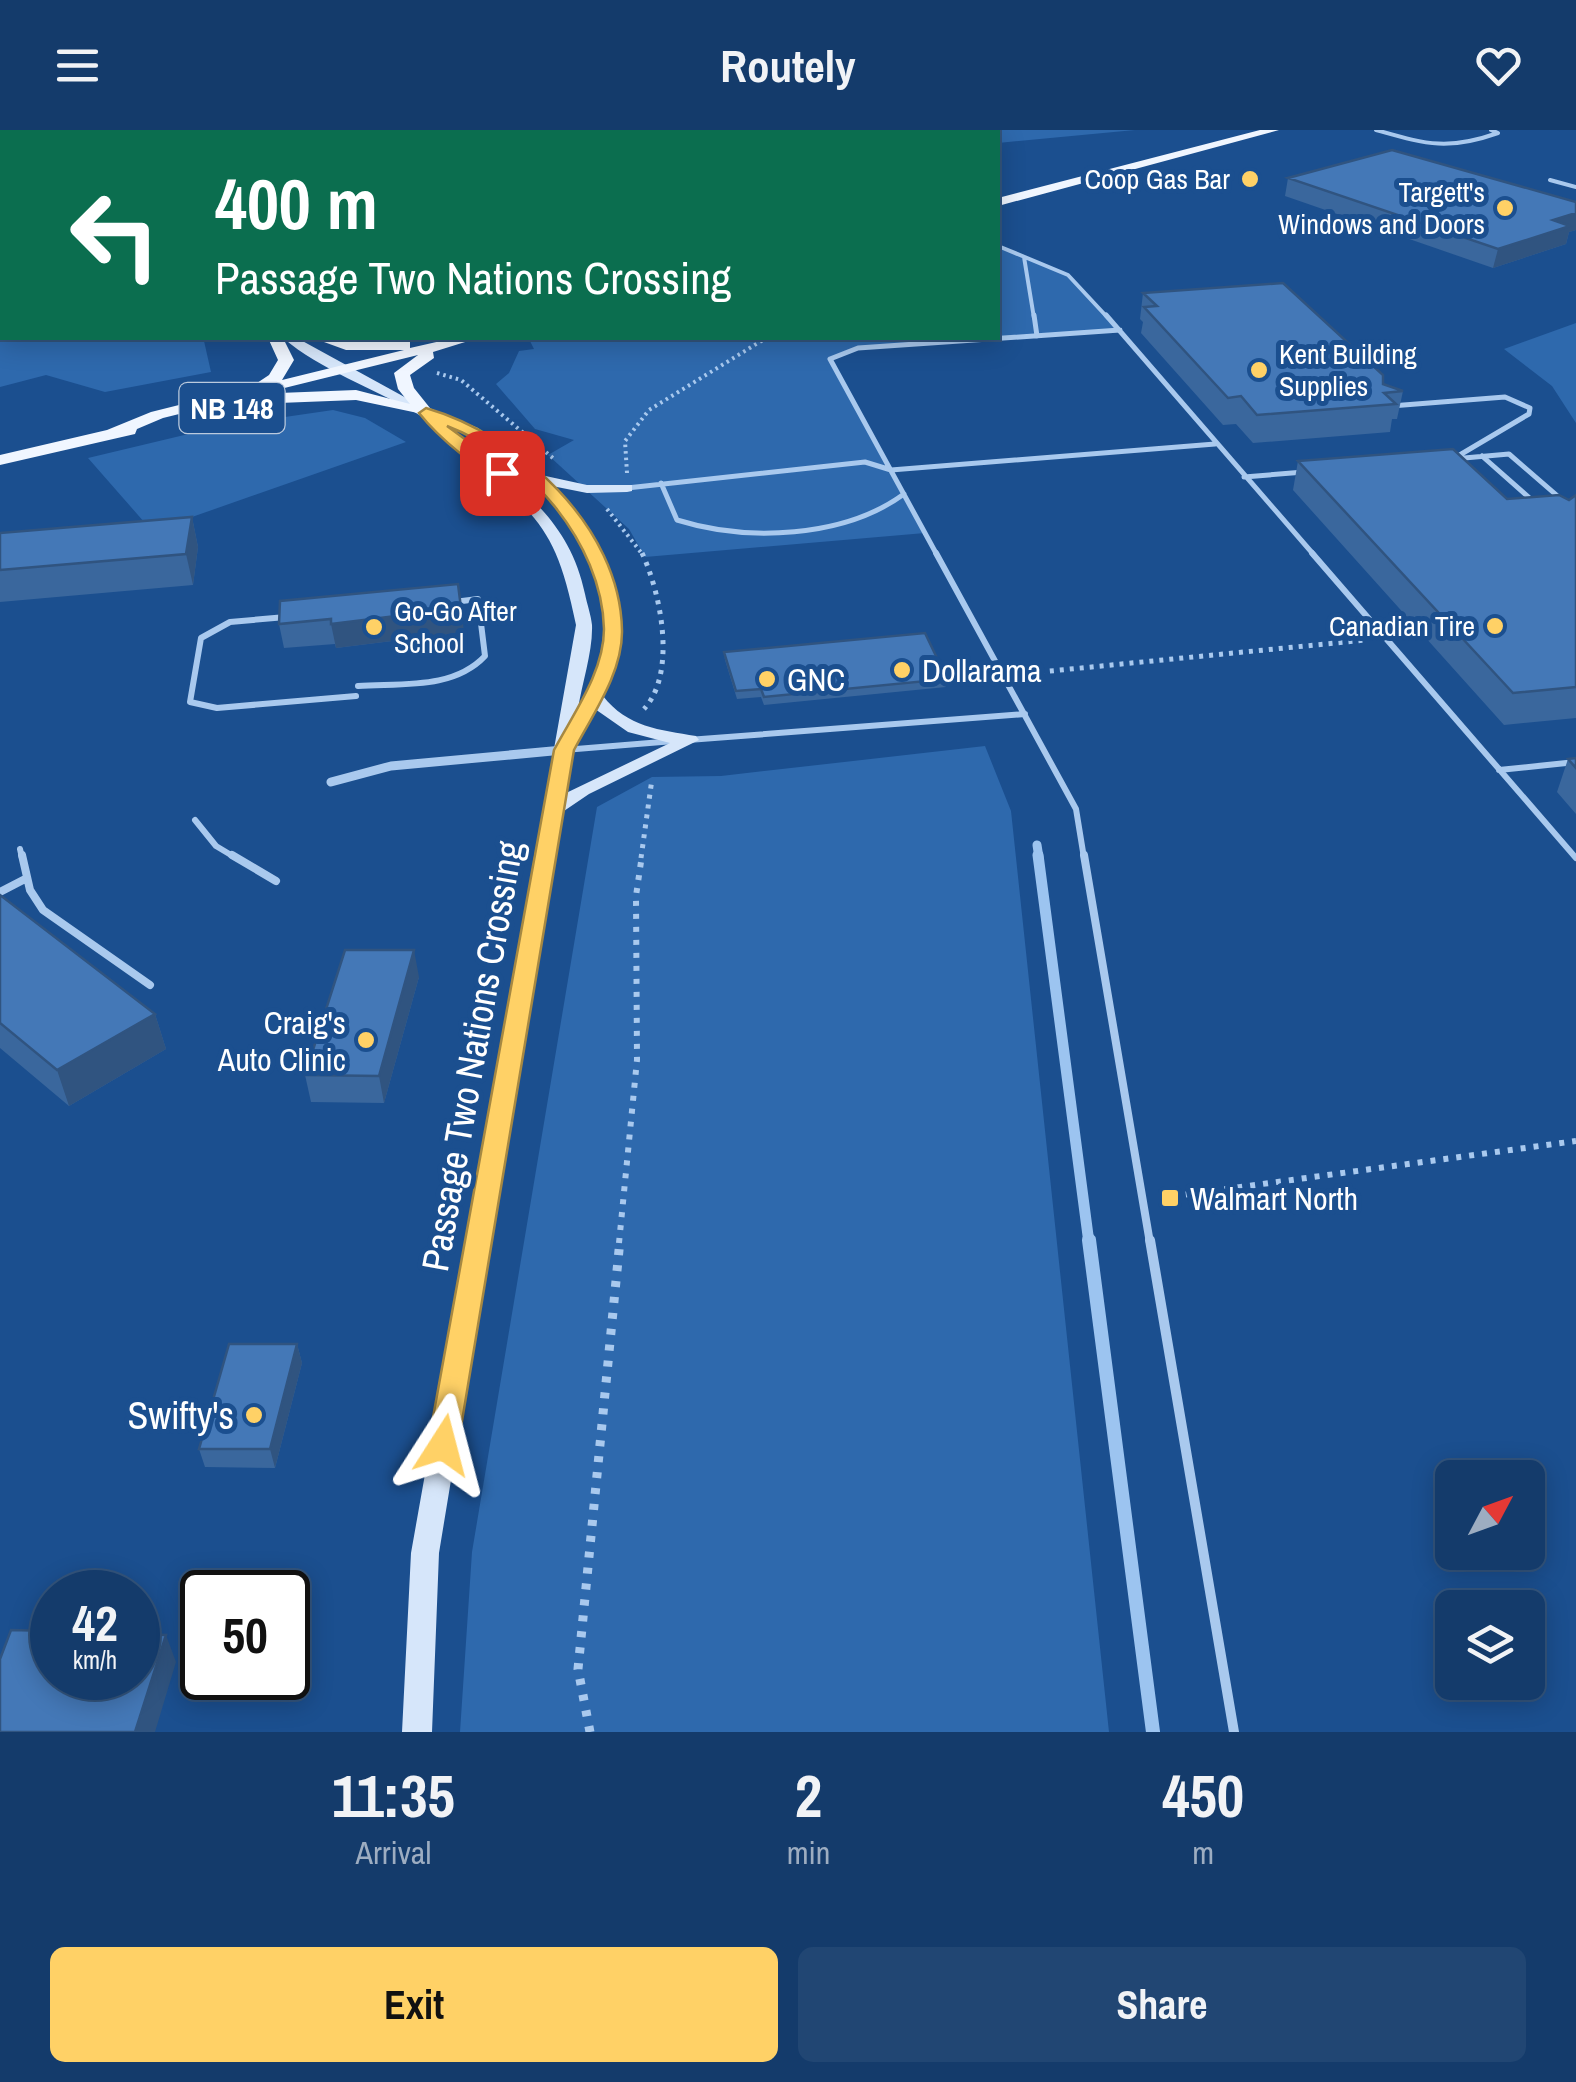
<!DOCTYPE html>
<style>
:root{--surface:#143b6b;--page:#214673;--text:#f1f3f6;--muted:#9dadc1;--line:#33557e;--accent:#ffd166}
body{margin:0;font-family:"Archivo Narrow",sans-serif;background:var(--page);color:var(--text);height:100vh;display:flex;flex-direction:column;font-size:38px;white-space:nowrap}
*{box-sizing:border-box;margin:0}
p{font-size:32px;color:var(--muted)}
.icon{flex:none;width:55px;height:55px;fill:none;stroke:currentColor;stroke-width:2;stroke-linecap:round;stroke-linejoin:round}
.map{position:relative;height:1602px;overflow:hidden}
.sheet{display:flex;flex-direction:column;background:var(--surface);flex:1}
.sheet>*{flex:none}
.banner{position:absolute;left:0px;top:0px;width:1000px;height:210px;box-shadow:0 5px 25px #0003,0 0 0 2px var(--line);background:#0b6e4f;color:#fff;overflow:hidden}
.needle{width:65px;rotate:49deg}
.buttons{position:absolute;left:1435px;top:1330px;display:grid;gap:20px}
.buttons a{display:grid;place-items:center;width:110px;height:110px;border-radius:15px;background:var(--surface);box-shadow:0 5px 25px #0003,0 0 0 2px var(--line);font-size:50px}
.speed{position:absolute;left:30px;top:1440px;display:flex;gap:20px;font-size:50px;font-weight:700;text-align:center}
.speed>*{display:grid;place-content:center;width:130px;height:130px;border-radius:50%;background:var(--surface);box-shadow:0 5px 25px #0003,0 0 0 2px var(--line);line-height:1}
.speed small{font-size:25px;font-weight:400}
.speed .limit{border:5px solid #111;border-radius:15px;background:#fff;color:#111}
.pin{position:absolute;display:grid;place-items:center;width:85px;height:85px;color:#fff;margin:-42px;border-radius:20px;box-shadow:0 5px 15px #0006}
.me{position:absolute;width:110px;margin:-55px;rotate:9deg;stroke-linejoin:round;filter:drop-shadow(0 0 8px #0008)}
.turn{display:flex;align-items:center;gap:35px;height:210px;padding:0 50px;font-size:45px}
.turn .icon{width:130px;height:130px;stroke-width:2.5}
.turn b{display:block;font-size:70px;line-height:85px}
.eta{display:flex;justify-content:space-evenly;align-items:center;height:170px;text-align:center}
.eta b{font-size:60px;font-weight:700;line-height:70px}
.button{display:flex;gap:20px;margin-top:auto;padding:20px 50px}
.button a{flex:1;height:115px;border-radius:15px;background:var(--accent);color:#111;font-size:40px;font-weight:700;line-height:115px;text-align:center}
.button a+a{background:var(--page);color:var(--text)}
header{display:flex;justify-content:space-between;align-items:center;height:130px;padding:0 50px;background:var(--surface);font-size:45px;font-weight:700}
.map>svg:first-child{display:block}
</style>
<header><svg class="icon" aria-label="menu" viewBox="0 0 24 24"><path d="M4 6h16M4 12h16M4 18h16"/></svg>Routely<svg class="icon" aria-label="heart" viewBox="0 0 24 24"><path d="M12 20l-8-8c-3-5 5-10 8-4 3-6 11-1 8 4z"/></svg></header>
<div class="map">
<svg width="1576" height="1602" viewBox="0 0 1576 1602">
<rect width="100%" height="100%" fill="#1b4f8f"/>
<!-- green -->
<path fill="#2e69ad" d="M231,0H1135L998,13V2L940,1Z
M998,116L1068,145L1120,200L858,218L831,229L925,403L645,427L629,399L548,325L574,310L535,299L496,254L509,243L519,221L534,219L529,209L535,208H998Z
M0,151L2,208H199L204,211L211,242L105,262L46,245L0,257Z
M1576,193V293L1552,256L1504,219Z
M333,280L365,288L406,312L152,401L88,328L222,296Z
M985,616L1011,681L1109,1602H460L472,1422L597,677L652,647L721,646Z"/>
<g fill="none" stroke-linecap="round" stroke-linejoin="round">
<!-- stream-far2 -->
<path stroke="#9cc4f0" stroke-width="9" d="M1037,715L1039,728"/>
<!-- stream-far1 -->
<path stroke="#9cc4f0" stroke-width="11" d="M1038,725L1089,1113"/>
<!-- stream -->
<path stroke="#9cc4f0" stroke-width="14" d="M1089,1110L1153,1602"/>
<!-- path-far3 -->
<path stroke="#a9c9ee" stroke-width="4" stroke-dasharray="2.5 4" stroke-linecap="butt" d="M437,243L461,250L554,329
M627,343L625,311L649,280L766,208
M607,379L643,425"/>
<!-- path-far2 -->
<path stroke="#a9c9ee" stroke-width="5" stroke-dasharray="4 6" stroke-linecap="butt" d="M642,423C661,464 677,543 644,579
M1020,544L1366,510
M641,728L652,649"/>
<!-- path-far1 -->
<path stroke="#a9c9ee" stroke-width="6" stroke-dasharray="5 8" stroke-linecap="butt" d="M1160,1068L1576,1011
M619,1113L637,930L636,766L642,725"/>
<!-- path -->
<path stroke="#a9c9ee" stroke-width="9" stroke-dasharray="6 10" stroke-linecap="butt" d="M590,1602L578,1539L620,1110"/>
<!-- lane-far4 -->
<path stroke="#a9c9ee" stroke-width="4" d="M1376,0C1426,14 1447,21 1498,3L1491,0
M1550,50L1576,57
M998,116L1068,145L1108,188
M1024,127L1034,188"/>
<!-- lane-far3 -->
<path stroke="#a9c9ee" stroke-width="5" d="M1034,185L1037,206
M1106,185L1314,425
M1391,276L1505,267L1530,278L1529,284L1458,326
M1482,326L1533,371
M1453,329L1509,324L1576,382
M1244,347L1304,342
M661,353L677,390C747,412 844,408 904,364
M627,358L865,332L891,340L1215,314
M937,425L830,229L858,218L1120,200"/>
<!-- lane-far2 -->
<path stroke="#a9c9ee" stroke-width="6" d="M936,423L1076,679L1084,728
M1312,423L1576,728
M286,487L230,492L201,508L190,572L217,578L356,566
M358,556C401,553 453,560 485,526L478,469L454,472
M688,610L1025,584
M564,620L674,611
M1499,640L1576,632
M195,690L216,716L236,728
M20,719L22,728"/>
<!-- lane-far1 -->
<path stroke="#a9c9ee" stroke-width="8" d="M22,725L30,760L43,780L150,855
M232,725L276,751
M1084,725L1150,1113
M0,762L27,748"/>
<!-- lane -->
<path stroke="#a9c9ee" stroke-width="10" d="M1150,1110L1234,1602"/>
<!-- street -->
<path stroke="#a9c9ee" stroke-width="9" d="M331,652L391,636L563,620"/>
<!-- secondary -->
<path fill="#d6e6fa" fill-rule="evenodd" d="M0,85L2,86V92H0Z
M283,208H297L410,270L478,298L541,345L587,355H632V361L627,362L587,363L552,356C607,411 641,491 603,566C627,597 660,600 696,606L699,610L589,664L561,683L439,1423L432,1602H402L411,1423L576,495C556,396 537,385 462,323C447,311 433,292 416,283C373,258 321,240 283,208ZM445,294C516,320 590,394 602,471C608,509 597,548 578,579C582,553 593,521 592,495C591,485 587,474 585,464C567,378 504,350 445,294ZM595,579L628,602L670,613L564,664L573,610L578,609Z"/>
<!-- primary -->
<path fill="#f0f6ff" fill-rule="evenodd" d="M1260,0H1279L998,76V68Z
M268,208H283L294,230L282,250L404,220H346L313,208L405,210L410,212V218L454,208H478L433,222L434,228L410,245L414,258L434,283L432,286L356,270L279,273L271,268L279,263L356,260L410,274L398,259L394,243L418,225L163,288L137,299L135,304L0,335V325L107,300L151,282L251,257L269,245L278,230Z"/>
<!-- highway -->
<path fill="#fff" fill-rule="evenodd" d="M0,73L2,74V83H0Z"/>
</g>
<!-- wall -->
<path fill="#3a679d" d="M1288,48L1576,72V100L1569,102L1566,114L1493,138L1285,66Z
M1143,163L1403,261L1397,289H1392L1390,302L1253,313L1236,294L1223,295L1141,203L1143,192L1140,189Z
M1298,331L1507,369L1569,370L1576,365V588L1504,595L1293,360Z
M192,387L198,417L193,455L0,472V403Z
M280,471L464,502L336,518L335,514L284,518L279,494Z
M724,522L947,549L946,557L764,575L761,567L737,569L725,530Z
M1576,628V684L1557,662L1568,629Z
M0,765L155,884L166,919L69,976L0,918Z
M419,847L384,973L311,972L305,945Z
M297,1214L302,1233L275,1338L205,1337L199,1319Z"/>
<!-- shaded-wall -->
<path fill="#305480" d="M1576,83V100L1569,102L1566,114L1493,138L1498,119L1553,90Z
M192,387L198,417L193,455L186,424Z
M458,454L464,502L336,518L331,494Z
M414,820L419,847L384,973L379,946Z
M155,884L166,919L69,976L57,940Z
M297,1214L302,1233L275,1338L270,1319Z
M166,1505L176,1532L155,1602H135Z"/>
<!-- building -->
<path fill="#4478b7" stroke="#305480" stroke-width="2.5" d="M1392,20L1576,72V83L1553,90L1570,96L1498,119L1288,48Z
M1283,153L1383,245V254L1403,261L1384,263L1396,274L1257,285L1241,266L1228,268L1144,177L1157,176L1143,163Z
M1453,319L1507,369L1559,365L1569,370L1576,365V557L1513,563L1298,331Z
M192,387L186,424L0,440V403Z
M458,454L461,478L331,494V489L279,494L280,471Z
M925,503L947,549L764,567L761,559L736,561L724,522Z
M1576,628V638L1568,629Z
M0,765L155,884L57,940L0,893Z
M345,820H414L379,946L305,945Z
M229,1214H297L270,1319H199Z
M11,1500L52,1501V1548H138V1504L166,1505L135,1602H0V1529Z"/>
<!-- route -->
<path fill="#ffd166" stroke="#a68842" stroke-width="2.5" d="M426,278C519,305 620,396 622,500C623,542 593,584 574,620L458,1315L454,1324L443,1328L432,1324L428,1315L554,620C573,584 604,542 604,499C602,412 526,326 447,296L507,340V347C483,349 434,302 419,283Z"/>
<!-- markers -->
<g fill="#ffd166" stroke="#1b4f8f" stroke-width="4">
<circle cx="1250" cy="49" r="10"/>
<circle cx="1505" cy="78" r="10"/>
<circle cx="1259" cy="240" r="10"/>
<circle cx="1495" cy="496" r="10"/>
<circle cx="374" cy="497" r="10"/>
<circle cx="902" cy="540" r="10"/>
<circle cx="767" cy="549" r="10"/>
<circle cx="366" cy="910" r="10"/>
<rect x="1160" y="1058" width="20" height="20" rx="5"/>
<circle cx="254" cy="1285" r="10"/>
</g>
<g text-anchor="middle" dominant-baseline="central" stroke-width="10" stroke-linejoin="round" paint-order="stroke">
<!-- far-poi labels -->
<g font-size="28" fill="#fff" stroke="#1b4f8f" text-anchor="end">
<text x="1230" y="49">Coop Gas Bar</text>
<text x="1485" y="62">Targett's<tspan x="1485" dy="32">Windows and Doors</tspan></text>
<text x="1279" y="224" text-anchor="start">Kent Building<tspan x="1279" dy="32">Supplies</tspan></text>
<text x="394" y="481" text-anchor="start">Go-Go After<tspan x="394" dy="32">School</tspan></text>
<text x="1475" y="496">Canadian Tire</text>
</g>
<!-- shield labels -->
<rect fill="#1b4f8f" stroke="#bbcadd" stroke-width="2.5" x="179.5" y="253" width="105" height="50" rx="8"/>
<g font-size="30" font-weight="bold" fill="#fff">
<text x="232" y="278">NB 148</text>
</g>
<!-- poi labels -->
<g font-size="32" fill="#fff" stroke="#1b4f8f" text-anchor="start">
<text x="922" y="540">Dollarama</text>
<text x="787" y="549">GNC</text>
<text x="346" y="892" text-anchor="end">Craig's<tspan x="346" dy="37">Auto Clinic</tspan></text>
<text x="1190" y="1068">Walmart North</text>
</g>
<!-- near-street labels -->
<g font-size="38" fill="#fff" stroke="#1b4f8f">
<text transform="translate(472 926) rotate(-80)">Passage Two Nations Crossing</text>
</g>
<!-- near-poi labels -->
<g font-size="38" fill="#fff" stroke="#1b4f8f" text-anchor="end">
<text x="234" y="1285">Swifty's</text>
</g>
</g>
</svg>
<div class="buttons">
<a><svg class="needle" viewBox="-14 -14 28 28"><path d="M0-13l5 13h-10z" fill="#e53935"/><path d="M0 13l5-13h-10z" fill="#9dadc1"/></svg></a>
<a><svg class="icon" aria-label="layers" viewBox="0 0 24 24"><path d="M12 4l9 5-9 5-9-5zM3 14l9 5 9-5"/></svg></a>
</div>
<div class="speed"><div>42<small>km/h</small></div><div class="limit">50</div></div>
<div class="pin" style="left:502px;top:343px;background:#d93025"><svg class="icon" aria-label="arrive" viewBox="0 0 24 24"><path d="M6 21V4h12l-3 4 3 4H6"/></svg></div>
<svg class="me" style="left:443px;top:1315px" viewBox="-20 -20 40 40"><path d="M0-17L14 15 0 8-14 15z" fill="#ffd166" stroke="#fff" stroke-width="4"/></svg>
<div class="banner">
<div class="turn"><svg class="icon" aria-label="left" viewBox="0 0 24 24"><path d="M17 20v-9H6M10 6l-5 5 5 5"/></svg><div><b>400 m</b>Passage Two Nations Crossing</div></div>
</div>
</div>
<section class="sheet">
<div class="eta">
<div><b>11:35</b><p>Arrival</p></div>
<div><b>2</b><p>min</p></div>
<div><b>450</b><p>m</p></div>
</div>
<div class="button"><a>Exit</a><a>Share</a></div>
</section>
